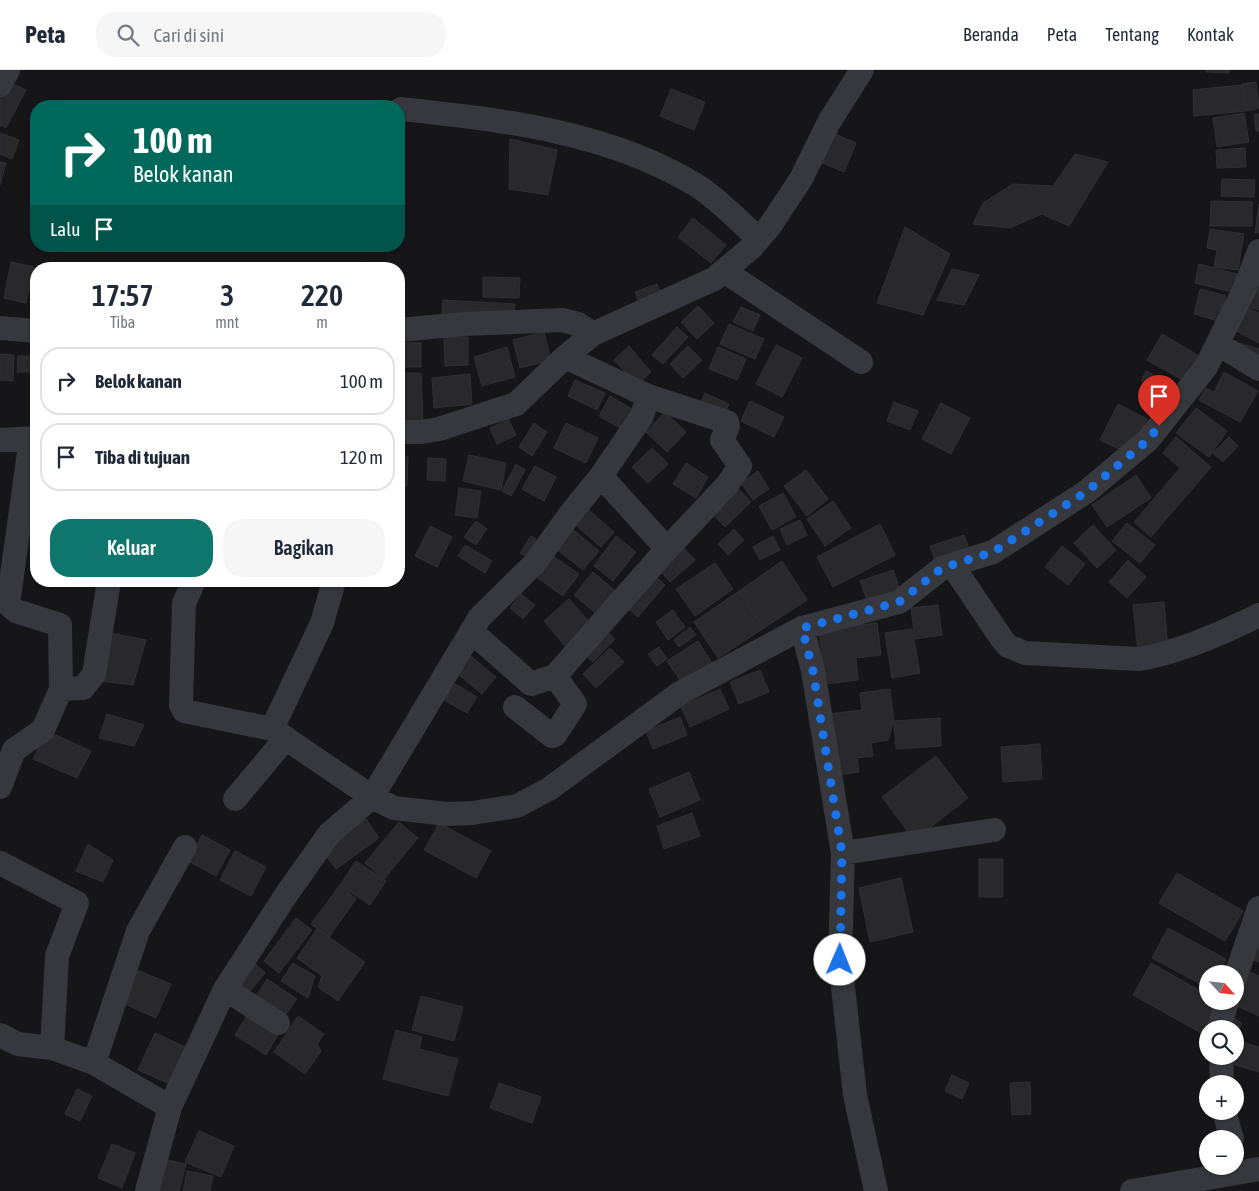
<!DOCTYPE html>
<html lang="id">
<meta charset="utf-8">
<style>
:root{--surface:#fff;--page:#f6f6f7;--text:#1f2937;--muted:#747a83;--line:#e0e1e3;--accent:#0f766e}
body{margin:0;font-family:"Asap Condensed",sans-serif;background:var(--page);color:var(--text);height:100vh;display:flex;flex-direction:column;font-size:19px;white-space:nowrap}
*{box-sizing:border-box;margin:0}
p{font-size:16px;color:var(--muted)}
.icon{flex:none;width:28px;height:28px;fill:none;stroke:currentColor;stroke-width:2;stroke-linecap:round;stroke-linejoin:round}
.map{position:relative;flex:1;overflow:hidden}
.details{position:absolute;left:30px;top:192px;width:375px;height:325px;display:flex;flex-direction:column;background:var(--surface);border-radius:20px;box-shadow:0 1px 4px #0004}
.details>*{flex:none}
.hud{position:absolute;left:30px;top:30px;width:375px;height:152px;border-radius:20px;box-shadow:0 1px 4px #0004;background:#00695c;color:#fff;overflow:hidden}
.needle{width:32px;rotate:117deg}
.controls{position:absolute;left:1199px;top:895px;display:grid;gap:10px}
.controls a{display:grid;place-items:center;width:45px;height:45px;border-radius:50%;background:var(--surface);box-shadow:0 1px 4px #0004;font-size:25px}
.pin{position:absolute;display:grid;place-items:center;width:42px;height:42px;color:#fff;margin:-51px -21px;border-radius:50% 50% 50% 0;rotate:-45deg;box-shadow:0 0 5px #0007}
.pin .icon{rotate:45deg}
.me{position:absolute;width:55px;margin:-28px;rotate:1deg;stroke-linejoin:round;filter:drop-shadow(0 0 4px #0008)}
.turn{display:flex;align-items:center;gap:18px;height:105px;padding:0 20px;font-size:22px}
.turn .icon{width:65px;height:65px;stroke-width:2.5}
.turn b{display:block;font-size:35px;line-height:42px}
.then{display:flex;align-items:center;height:48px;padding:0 20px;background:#0003;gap:10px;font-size:19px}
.eta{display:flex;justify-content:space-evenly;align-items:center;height:85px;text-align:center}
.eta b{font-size:30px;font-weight:600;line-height:35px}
.primary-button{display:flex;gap:10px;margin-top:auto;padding:10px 20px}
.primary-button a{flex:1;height:58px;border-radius:20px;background:var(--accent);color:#fff;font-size:20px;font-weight:600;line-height:58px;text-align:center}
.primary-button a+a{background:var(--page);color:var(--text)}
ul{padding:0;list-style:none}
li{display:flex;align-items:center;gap:15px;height:68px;margin:0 10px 8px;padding:0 10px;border:2px solid var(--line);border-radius:20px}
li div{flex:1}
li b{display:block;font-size:19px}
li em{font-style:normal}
header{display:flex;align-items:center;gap:30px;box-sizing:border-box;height:70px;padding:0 25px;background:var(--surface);border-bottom:1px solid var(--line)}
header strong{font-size:24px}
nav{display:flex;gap:28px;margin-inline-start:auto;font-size:18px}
.search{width:350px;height:45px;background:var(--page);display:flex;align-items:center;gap:12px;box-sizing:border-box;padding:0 18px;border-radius:20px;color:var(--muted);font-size:19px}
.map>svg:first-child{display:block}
</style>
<header>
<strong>Peta</strong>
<div class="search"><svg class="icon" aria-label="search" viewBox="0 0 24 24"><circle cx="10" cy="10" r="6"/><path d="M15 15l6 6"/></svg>Cari di sini</div>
<nav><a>Beranda</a><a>Peta</a><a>Tentang</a><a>Kontak</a></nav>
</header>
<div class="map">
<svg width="1259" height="1121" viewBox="0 0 1259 1121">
<rect width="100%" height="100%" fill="#161618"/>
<!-- building -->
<path fill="#29292c" stroke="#303034" d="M1206,0H1229V3L1206,2Z
M8,11L26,20L6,58L0,55V26Z
M1256,12L1259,38L1247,41L1242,14Z
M1241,15L1246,41L1194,46L1193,20Z
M671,19L705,32L694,60L660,46Z
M1244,43L1249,72L1217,77L1213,48Z
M1259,44V61H1256L1254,45Z
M830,62L856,73L844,102L818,91Z
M0,63L19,70L12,89L0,84Z
M510,69L557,80L548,125L509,119Z
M1245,78L1246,97L1217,98L1216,80Z
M1075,84L1108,92L1069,156L1042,144L1010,158L973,154L983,133L1013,114L1053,116Z
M0,92L6,93L0,115Z
M1222,109L1255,110L1254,127L1221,126Z
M1211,131L1252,132V156H1210Z
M1259,134V163H1255Z
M693,148L726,175L711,193L678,167Z
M905,157L950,184L923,245L877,233Z
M1210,159L1244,164L1238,200L1214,197L1217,180L1207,178Z
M11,192L34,197L26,233L4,228Z
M365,192L390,196L389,199H364Z
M1199,194L1237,204L1232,222L1195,213Z
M952,199L979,205L964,235L937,230Z
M1259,206V240L1247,236Z
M483,207L520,208L519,228L483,227Z
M657,214L663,230L640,238L635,222Z
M1200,219L1226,226L1218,251L1194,244Z
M443,230L515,234L514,251L442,247Z
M1243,235L1259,243V273L1231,258Z
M698,236L714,253L697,269L681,252Z
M741,237L760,245L753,261L733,252Z
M729,254L764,269L755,289L720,274Z
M677,257L688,267L663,294L652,285Z
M544,262L551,290L520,298L513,270Z
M1162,264L1201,287L1186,312L1147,290Z
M444,267H468V295L445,296Z
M399,273H421V297H399Z
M1239,273L1259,279V290Z
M776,275L802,288L782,327L756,314Z
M629,276L651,302L637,315L614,290Z
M688,276L702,290L683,308L670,294Z
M507,277L515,307L482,316L474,287Z
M718,277L746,289L737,310L709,299Z
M0,284L14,285L13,311L0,310Z
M18,286H34L33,302H17Z
M1146,301L1178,317L1172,328L1141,311Z
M1224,302L1258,321L1240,352L1199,330L1206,318L1214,322Z
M399,303H421L423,354L399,355Z
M470,304L472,334L434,338L432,308Z
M575,310L605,323L597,340L568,326Z
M705,323L729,334L723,347L699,336Z
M610,326L636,341L625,361L599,346Z
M750,331L784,347L774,367L741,351Z
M894,332L918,341L910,360L887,351Z
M941,333L970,348L951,384L922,369Z
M1118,334L1147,349L1129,384L1100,370Z
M1196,338L1227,361L1209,387L1176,363Z
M665,342L686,362L667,382L646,362Z
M508,349L516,365L497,374L490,358Z
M534,353L547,362L532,386L519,377Z
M566,353L598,368L586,393L554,378Z
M1176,367L1211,397L1151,467L1134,452L1180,398L1163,383Z
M1229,367L1238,376L1223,392L1213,383Z
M652,378L668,394L648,413L632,397Z
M469,385L506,393L501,420L463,411Z
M399,387H408L407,416H399Z
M428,388L446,389L445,411L427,410Z
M686,393L708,407L696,428L673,414Z
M516,394L525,400L511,426L502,421Z
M535,396L556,407L544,431L522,419Z
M806,400L828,429L807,446L784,416Z
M758,401L769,419L753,430L741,413Z
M1136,405L1151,428L1107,457L1092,435Z
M735,415L751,432L725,457L708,439Z
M459,418L481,421L477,448L455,445Z
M783,423L796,447L772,460L759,436Z
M833,431L851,458L825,476L807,449Z
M399,435L404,437L400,451H399Z
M585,437L614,462L601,477L572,452Z
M800,450L807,465L787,475L780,459Z
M476,451L487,459L476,475L464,467Z
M1127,453L1155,475L1140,493L1112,471Z
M880,454L895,485L833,517L817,487Z
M1093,455L1116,480L1097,498L1074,473Z
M430,456L452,467L437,497L415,486Z
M571,458L599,481L583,500L555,478Z
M734,459L744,470L728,485L718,474Z
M964,465L970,482L936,494L930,476Z
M531,466L543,473L532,490L520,483Z
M616,466L636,482L613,511L594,496Z
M773,466L780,480L760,490L753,477Z
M465,475L492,491L485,503L458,486Z
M681,475L695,490L670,512L657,497Z
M1062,476L1085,494L1068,515L1045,497Z
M550,484L579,504L563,526L535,506Z
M1128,490L1146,507L1127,528L1109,512Z
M782,491L807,530L764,558L739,521Z
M715,493L733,519L695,546L676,519Z
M893,500L901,522L868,533L860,511Z
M593,502L619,524L600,547L574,525Z
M650,502L665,515L638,547L623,534Z
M236,511H257V514L236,513Z
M739,521L764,558L718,588L694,552Z
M521,524L535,535L523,549L510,538Z
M569,529L592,555L567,578L544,551Z
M1164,532L1168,580L1138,583L1133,535Z
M938,535L942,565L915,569L911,538Z
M673,540L685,557L668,570L656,552Z
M877,553L881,585L856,588L858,610L825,614L819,560Z
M690,557L696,565L679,577L674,570Z
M604,559L615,569L593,592L582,582Z
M912,559L920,603L892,608L885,563Z
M106,562L146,570L133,615L100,611Z
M698,571L712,593L682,613L667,591Z
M659,577L667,589L657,596L648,584Z
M610,578L624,592L596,618L583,604Z
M467,583L496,607L482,624L453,600Z
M760,600L769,622L739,634L730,612Z
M449,610L477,627L467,643L439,627Z
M720,619L729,639L690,657L681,636Z
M890,619L894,651L888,670L871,673L873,686L857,688L859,702L836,705L828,644L862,640L860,623Z
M107,644L144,655L134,676L99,668Z
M680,647L687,665L653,679L646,661Z
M940,648L941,676L896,679L894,651Z
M47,661L91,681L77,708L33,689Z
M1040,674L1042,709L1003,712L1001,677Z
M936,686L968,728L914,770L882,727Z
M689,702L700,730L660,747L649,719Z
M692,743L700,766L664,779L657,756Z
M366,749L379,768L336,799L322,781Z
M399,752L418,768L384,809L365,793Z
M439,753L491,781L476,808L424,780Z
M202,765L230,780L216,806L188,791Z
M88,774L113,790L103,812L76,801Z
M235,781L266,797L251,826L220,810Z
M979,789H1003V827H979Z
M356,791L386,811L370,835L340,815Z
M1177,803L1243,841L1225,871L1159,833Z
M901,808L913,862L870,872L859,818Z
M340,815L356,829L329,867L311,854Z
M296,848L312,860L279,903L264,891Z
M1168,858L1226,889L1219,904H1208V918L1152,888Z
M317,859L365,892L338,931L318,917L322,906L297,888Z
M1259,868V892L1250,888Z
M252,891L265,903L246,926L232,913Z
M293,893L315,906L308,928L281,911Z
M1151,893L1208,925V931L1221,932L1203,964L1133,925Z
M137,900L171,914L156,948L123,933Z
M1248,901L1259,906V946L1235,935Z
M267,909L297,929L281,951L252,932Z
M421,926L463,937L454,971L412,960Z
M248,944L279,963L266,985L235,965Z
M298,946L324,964L317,974L321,981L305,1004L274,982Z
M1230,946L1242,953L1235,965V959H1222Z
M396,960L422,967L419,979L458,989L448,1026L383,1009Z
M155,963L187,978L170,1014L138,1000Z
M1235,970L1259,977V1002L1229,993L1231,986H1235Z
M952,1005L969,1013L962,1029L945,1021Z
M1030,1012L1031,1044L1012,1045L1010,1013Z
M499,1013L541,1027L532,1053L490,1038Z
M77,1019L92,1026L80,1051L65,1044Z
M199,1061L234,1076L221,1107L185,1092Z
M112,1074L135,1083L122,1118L98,1108Z
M164,1089L186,1094L179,1121H157Z
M187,1101L213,1106L210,1121H183Z"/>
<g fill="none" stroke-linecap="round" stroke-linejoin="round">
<!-- minor -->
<path stroke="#37383d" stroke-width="24" d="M0,15L8,0
M401,39C502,50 607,61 696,115C716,127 741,153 759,169
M724,201L861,292
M0,258L36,261
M399,260L464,254L562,250L578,254L593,264
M1218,274L1259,299
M648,326L727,352L728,356L722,370L740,396L727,415L667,479
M399,362H421L439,359L516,334L565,287L593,264L714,209L752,177L770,156L801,109L829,52L862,0
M0,370L36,368
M952,495L1002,569L1008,576L1025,583L1139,589C1176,583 1225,562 1259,545
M194,511L184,533L181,635L184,641L272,659L372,727L394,738L447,744L472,743L517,736L549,719L680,623L802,558L899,532L942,498L993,482L1086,422L1148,370L1206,297L1245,218L1259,181
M802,558L813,601L843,783L840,890L855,1025L876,1121
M471,561L531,614L555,606L667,479L601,406
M61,619L83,618L94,604L109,511
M515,637L552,666L555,665L575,634L555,606
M272,659L322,553L334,511
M0,717L14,680L43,660L61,619L60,555L16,541L8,534L31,368
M235,729L286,668
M843,783L994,760
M0,793L77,833L57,886L52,978
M1235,908L1259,838
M225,919L278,953
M1219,959L1227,931
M0,965L18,974L52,978L94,993L170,1037L147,1121
M1221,986L1222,1014
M94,993L138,861L185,777
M170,1037L225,919L286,825L329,764L372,727L480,547L534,494L571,443L601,406L642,346L648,326L565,287
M1224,1041L1232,1069
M1132,1121L1259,1099"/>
</g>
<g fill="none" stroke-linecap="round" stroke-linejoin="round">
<!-- route -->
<path stroke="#1a73e8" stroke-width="9" stroke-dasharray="0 16.2" d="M840,890L842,783L813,601L802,558L899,532L942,498L993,482L1086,422L1148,370L1159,356"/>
</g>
</svg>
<div class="controls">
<a><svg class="needle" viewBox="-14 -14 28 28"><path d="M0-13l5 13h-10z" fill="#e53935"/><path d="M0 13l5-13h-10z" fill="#747a83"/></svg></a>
<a><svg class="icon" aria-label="search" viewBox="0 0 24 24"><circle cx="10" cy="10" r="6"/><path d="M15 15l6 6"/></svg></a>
<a>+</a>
<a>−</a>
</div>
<div class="pin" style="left:1159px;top:356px;background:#d93025"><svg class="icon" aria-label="arrive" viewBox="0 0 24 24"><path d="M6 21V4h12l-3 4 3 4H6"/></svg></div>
<svg class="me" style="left:840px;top:890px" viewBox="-20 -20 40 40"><circle r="19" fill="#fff"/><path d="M0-13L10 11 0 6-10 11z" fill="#1a73e8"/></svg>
<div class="hud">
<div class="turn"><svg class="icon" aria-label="right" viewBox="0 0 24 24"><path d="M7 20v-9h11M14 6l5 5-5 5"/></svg><div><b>100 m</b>Belok kanan</div></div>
<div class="then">Lalu<svg class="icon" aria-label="arrive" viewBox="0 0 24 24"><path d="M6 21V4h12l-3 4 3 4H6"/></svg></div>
</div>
<section class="details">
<div class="eta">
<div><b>17:57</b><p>Tiba</p></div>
<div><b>3</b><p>mnt</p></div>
<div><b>220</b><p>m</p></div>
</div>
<ul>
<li><svg class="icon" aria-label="right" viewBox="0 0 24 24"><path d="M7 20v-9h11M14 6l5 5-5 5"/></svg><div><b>Belok kanan</b></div><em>100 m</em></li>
<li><svg class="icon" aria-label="arrive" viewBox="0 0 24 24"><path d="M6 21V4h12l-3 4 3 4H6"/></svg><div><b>Tiba di tujuan</b></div><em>120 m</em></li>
</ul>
<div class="primary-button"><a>Keluar</a><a>Bagikan</a></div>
</section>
</div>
